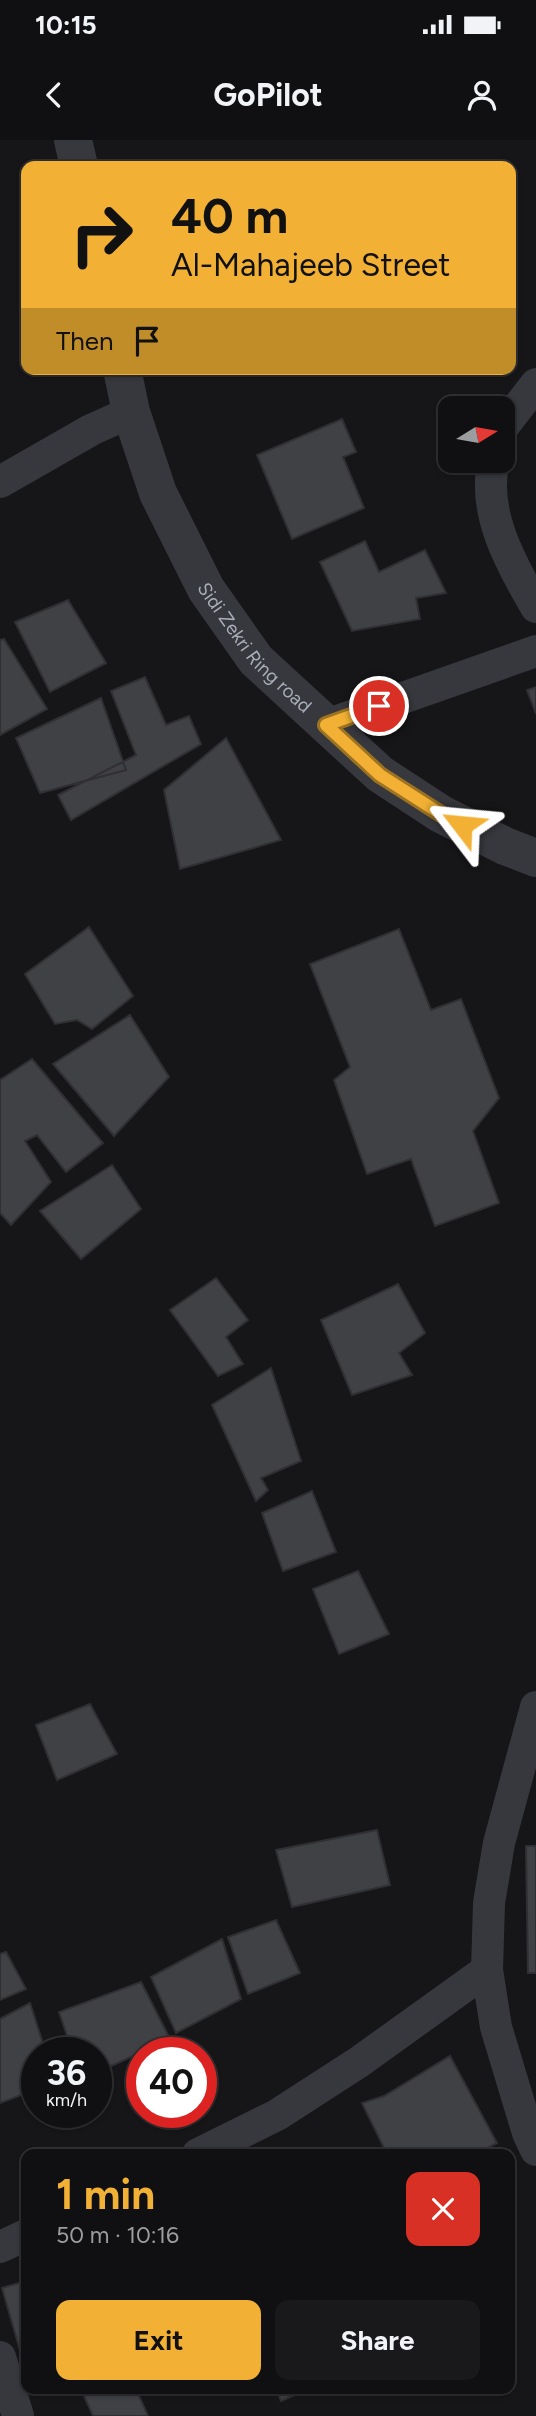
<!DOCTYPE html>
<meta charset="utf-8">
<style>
:root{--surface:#101012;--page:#19191b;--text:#f1f3f6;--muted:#9c9d9f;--line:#303032;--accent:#f2b134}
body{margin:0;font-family:Figtree,sans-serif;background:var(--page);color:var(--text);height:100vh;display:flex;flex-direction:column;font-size:26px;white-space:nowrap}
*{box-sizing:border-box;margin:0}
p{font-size:23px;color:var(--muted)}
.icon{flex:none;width:38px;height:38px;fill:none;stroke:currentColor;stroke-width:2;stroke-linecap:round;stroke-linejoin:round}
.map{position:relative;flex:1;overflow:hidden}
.details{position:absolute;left:21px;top:2009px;width:494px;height:245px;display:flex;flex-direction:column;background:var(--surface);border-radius:14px;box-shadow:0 2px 5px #0004,0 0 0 2px var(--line)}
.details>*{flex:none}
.top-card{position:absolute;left:21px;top:21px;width:495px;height:214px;border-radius:14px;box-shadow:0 2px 5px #0004,0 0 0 2px var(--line);background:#f2b134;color:#111;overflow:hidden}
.needle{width:46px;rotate:79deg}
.tools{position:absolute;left:438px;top:256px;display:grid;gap:14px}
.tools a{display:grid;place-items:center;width:77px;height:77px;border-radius:14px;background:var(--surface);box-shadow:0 2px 5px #0004,0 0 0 2px var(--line);font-size:35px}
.speed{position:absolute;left:21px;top:1897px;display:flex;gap:14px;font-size:35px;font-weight:700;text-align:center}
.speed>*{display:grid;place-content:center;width:91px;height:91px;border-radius:50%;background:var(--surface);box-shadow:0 2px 5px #0004,0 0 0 2px var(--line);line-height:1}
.speed small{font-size:18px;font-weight:400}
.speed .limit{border:10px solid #d22;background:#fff;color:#111}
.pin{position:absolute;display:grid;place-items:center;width:60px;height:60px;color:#fff;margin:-30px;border:4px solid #fff;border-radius:50%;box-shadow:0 2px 7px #0007}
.me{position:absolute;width:77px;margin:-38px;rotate:299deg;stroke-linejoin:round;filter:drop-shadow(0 0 5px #0008)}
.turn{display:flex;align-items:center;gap:24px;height:147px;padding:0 35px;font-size:32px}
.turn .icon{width:91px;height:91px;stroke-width:2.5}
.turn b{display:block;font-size:49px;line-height:60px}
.then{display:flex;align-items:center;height:66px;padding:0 35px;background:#0003;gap:14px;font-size:26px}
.round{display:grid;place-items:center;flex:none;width:74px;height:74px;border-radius:14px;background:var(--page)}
.summary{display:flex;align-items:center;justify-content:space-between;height:119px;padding:0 35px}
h1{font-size:42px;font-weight:700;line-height:52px;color:var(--accent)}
.action{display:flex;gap:14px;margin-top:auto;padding:14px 35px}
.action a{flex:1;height:80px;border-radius:14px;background:var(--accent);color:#111;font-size:28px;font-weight:700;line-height:80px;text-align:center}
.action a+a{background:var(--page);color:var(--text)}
.status{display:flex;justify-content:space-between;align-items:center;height:49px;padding:0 35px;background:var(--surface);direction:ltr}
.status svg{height:19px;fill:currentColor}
header{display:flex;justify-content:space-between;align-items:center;height:91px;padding:0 35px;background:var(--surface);font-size:32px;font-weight:700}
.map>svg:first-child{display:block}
</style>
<div class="status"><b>10:15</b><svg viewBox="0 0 49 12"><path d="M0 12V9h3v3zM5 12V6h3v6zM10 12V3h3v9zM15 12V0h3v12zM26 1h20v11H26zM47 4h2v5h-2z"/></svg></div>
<header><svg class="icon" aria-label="back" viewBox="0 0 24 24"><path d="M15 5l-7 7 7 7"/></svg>GoPilot<svg class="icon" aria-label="person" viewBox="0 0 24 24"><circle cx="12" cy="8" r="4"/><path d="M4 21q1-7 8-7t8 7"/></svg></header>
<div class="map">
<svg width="536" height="2276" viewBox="0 0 536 2276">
<rect width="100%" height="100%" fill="#161618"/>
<!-- building -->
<path fill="#404145" stroke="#303034" stroke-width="2" d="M342,279L356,312L343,317L364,368L292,399L257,315Z
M365,401L379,432L425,410L446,453L416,458L420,479L352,491L320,422Z
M68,460L106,523L50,552L15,482Z
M4,499L47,569L0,595V500Z
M145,537L166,585L189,576L201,604L71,680L58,655L136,615L111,551Z
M536,547V574L527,550Z
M101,558L126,630L40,653L16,598Z
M226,598L281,700L180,729L164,650Z
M89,787L133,856L92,889L77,880L55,884L25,834Z
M399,789L431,870L461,859L499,958L473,991L499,1063L435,1086L411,1019L367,1034L334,940L350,927L310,824Z
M130,875L169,937L114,996L53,924Z
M32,919L103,1003L66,1032L37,995L25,1001L51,1042L11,1085L0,1073V940Z
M112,1025L141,1069L81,1119L40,1071Z
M216,1138L248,1180L226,1197L243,1224L218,1236L170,1170Z
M398,1144L425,1193L399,1213L412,1235L352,1255L321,1180Z
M271,1228L301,1321L261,1338L268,1350L256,1361L212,1265Z
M312,1351L336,1412L283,1431L262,1373Z
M358,1431L389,1494L339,1514L313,1449Z
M90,1564L117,1614L57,1640L36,1585Z
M377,1690L390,1745L292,1767L276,1710Z
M526,1706H536V1833H528Z
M276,1780L300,1833L248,1854L228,1797Z
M222,1799L241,1859L176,1893L151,1837Z
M6,1812L26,1849L0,1860V1814Z
M141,1842L170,1899L96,1933V1913H73L59,1872Z
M30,1863L46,1913H37V1949L0,1963V1879Z
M450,1916L497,2003L476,2014H387L362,1963L384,1956Z
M26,2141V2223L24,2224L2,2148Z
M81,2249H136L148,2276H93Z
M276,2249H309L281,2261Z"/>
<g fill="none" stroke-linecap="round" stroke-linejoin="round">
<!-- minor -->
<path stroke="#37383d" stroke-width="32" d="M502,288L536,244
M494,320C481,371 511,424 536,467
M0,342L91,290L131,272
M326,585L536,511
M536,1567L499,1703L489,1763L487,1830L496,1887L528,1993L536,2010
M198,2014L277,1975L359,1922L487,1830
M0,2107L26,2095
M0,2217L18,2276"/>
<!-- tertiary -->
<g stroke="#37383d" stroke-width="38">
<path d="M73,0L79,26"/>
<path id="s1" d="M122,229L131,272L158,353L206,449L256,520L380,634L441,674L505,706L536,718"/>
</g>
</g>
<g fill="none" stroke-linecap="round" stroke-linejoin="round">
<!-- route casing -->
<g stroke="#9d7322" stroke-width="18">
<path id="route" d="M379,566L326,585L380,635L441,674L462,685"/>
</g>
<!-- route -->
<use href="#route" stroke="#f2b134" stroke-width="12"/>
</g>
<g text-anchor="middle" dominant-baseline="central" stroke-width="7" stroke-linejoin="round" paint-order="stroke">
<!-- street labels -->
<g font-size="19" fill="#a8adb8" stroke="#111113">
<text stroke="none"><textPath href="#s1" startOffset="313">Sidi Zekri Ring road</textPath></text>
</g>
</g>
</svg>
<div class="tools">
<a><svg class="needle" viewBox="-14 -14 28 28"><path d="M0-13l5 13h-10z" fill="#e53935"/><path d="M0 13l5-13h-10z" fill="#9c9d9f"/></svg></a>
</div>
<div class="speed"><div>36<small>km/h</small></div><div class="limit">40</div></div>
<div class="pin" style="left:379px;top:566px;background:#d93025"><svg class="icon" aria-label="arrive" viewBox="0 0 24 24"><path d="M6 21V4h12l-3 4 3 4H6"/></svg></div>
<svg class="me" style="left:462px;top:685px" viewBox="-20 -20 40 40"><path d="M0-17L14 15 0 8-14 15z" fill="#f2b134" stroke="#fff" stroke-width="4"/></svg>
<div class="top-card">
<div class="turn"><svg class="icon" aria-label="right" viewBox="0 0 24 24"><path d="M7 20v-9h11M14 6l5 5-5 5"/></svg><div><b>40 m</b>Al-Mahajeeb Street</div></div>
<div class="then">Then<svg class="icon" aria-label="arrive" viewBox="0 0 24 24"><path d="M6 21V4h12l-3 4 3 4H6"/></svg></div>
</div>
<section class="details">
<div class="summary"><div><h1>1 min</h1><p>50 m · 10:16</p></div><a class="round" style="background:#d93025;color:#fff"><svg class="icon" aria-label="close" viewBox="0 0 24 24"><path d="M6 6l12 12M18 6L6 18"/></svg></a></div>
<div class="action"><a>Exit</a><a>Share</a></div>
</section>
</div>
